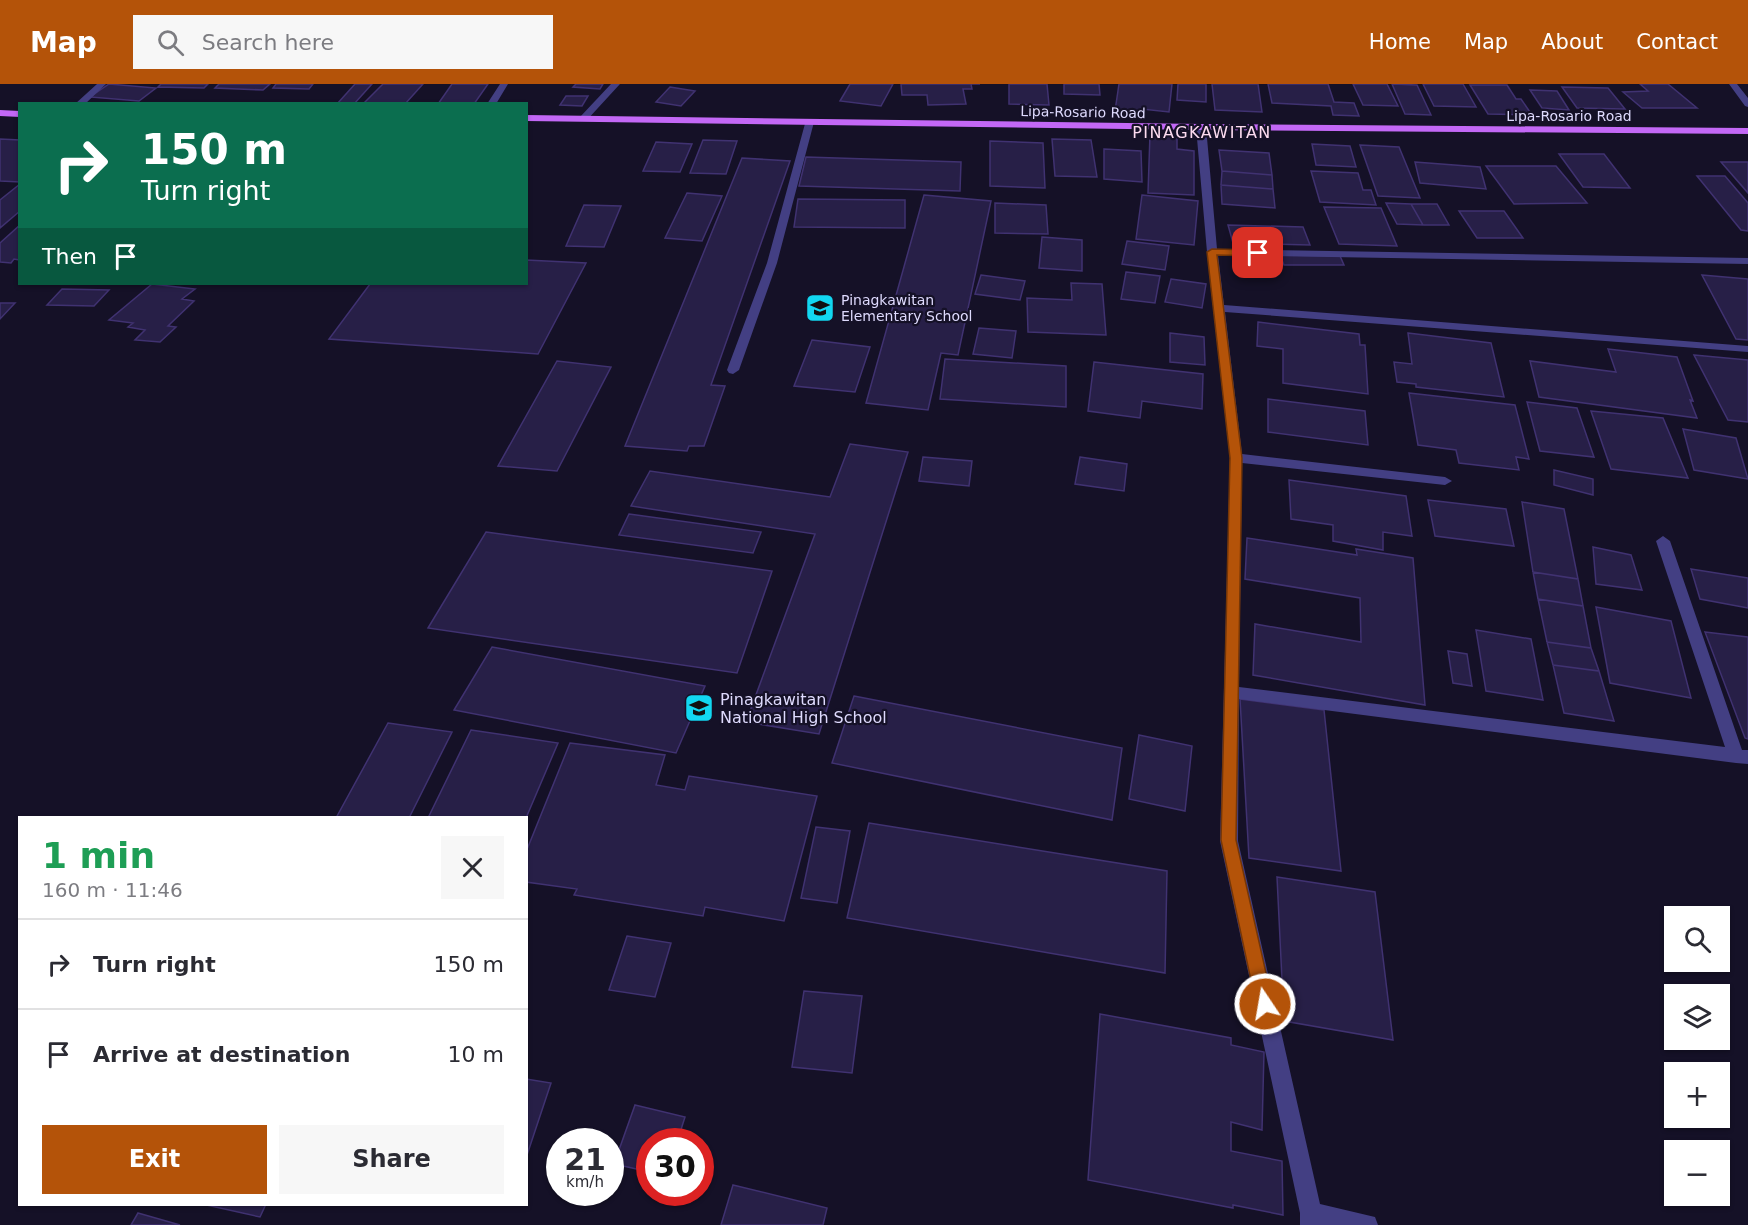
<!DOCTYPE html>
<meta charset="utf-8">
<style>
:root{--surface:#fff;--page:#f7f7f7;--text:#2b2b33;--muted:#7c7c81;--line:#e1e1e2;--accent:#b45309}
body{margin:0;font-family:"DejaVu Sans",sans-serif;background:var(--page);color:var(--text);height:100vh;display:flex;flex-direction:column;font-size:22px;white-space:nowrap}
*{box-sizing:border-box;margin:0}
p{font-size:20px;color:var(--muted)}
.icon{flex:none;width:33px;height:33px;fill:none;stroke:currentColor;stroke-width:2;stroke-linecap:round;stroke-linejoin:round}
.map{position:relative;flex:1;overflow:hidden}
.details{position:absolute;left:18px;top:732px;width:510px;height:390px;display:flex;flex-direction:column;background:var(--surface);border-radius:0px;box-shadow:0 2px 4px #0004}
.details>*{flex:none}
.banner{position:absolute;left:18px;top:18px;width:510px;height:183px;border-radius:0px;box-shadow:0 2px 4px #0004;background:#0b6e4f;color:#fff;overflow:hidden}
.controls{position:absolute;left:1664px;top:822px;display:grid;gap:12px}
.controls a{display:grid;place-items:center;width:66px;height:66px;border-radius:0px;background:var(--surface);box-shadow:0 2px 4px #0004;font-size:30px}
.speed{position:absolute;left:546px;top:1044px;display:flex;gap:12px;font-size:30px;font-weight:700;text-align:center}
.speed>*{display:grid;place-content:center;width:78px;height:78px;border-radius:50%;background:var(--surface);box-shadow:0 2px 4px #0004;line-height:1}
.speed small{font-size:15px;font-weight:400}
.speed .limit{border:9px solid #d22;background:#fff;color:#111}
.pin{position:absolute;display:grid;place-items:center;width:51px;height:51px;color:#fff;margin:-26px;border-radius:12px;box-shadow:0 3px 9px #0006}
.me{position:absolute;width:66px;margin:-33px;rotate:348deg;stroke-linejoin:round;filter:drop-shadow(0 0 4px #0008)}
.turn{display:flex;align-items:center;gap:21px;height:126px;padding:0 24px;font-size:27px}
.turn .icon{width:78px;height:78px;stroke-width:2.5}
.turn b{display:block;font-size:42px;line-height:51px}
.then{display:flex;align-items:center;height:57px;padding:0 24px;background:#0003;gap:12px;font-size:22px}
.round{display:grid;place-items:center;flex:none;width:63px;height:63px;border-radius:0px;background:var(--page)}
.head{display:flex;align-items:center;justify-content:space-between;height:102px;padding:0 24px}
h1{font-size:36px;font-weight:700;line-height:45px;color:#1e9e55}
.action{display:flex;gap:12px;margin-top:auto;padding:12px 24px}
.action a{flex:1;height:69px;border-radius:0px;background:var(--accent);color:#fff;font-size:24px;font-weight:700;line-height:69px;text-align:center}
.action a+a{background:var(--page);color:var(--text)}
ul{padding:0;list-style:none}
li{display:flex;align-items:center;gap:18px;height:90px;padding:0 24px;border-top:2px solid var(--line)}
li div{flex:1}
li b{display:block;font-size:22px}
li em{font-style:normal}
header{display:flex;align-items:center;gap:36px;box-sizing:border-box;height:84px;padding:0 30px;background:var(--accent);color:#fff}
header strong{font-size:28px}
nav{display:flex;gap:33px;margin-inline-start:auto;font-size:21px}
.search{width:420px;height:54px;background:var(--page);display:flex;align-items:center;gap:15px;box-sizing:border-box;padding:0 21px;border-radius:0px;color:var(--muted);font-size:22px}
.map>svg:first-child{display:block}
</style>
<header>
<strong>Map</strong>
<div class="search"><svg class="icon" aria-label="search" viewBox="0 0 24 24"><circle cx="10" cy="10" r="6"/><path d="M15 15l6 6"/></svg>Search here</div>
<nav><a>Home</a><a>Map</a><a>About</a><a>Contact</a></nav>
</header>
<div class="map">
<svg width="1748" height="1141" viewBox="0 0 1748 1141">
<rect width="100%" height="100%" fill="#151127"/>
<!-- building -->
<path fill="#271f47" stroke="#403271" stroke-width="1.5" d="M109,0L156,4L139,17L90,13Z
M161,0H208L204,4L158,3Z
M219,0H270L263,6L215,4Z
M276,0H313L309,5L273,4Z
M355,0H372L354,20H337Z
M383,0H423L405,20H363Z
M452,0H488L474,20H438Z
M576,0H603L600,5L573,3Z
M850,0H893L881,22L840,17Z
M901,0H980H971L972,5H963L966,20L928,21L927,11H902Z
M1009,0H1047L1049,21L1009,20Z
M1064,0H1099L1100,11L1064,10Z
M1119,0H1172L1169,28L1142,25V30L1115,27Z
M1178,0H1206V18L1177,16Z
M1212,0H1258L1262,28L1215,26Z
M1268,0H1328L1334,18L1354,19L1359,32L1333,31L1331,22L1272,19Z
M1353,0H1387L1398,22L1363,21Z
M1392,0L1417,1L1431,31L1405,30Z
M1423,0H1463L1476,23L1434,22Z
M1640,0H1668L1697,24H1642L1623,8L1648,7Z
M1470,1H1507L1516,15H1521L1532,31L1488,30Z
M670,3L695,7L681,22L656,18Z
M1562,3L1608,4L1625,25L1577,24Z
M1530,6L1557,7L1569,26L1542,24Z
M566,12H588L582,22L560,21Z
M1150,50L1177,52V65L1194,67V111L1148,109Z
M0,55L20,56V98L0,97Z
M1052,55L1091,56L1097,93L1055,92Z
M703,56L737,57L726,90L690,89Z
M990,57L1043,59L1045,104L990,102Z
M656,58L692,60L680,88L643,87Z
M1312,60L1350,62L1356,83L1316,81Z
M1360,61L1399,63L1420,114L1378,112Z
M1104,65L1141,67L1142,98L1104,95Z
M1219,66L1269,69L1272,91L1222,87Z
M1559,70H1604L1630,104L1583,103Z
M806,73L961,78L960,107L799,102Z
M742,74L790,77L711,301L725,302L704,362H689L687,367L625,362Z
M1415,78L1480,83L1486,105L1420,99Z
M1721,78H1748V109Z
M1486,82H1556L1587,119L1514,120Z
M1222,87L1272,91L1273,105L1221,101Z
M1311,87L1358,89L1363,106H1371L1376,121L1320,118Z
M1697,92H1725L1748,119V147L1741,146Z
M20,100V127L0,144V116Z
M1221,101L1273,105L1275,124L1222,120Z
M687,109L722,112L702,157L665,154Z
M924,111L991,117L958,271L941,269L928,326L866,319Z
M1142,111L1198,117L1194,161L1136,155Z
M798,115L905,116V144L794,143Z
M995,119L1046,121L1048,150L995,149Z
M1386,119L1411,120L1423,141L1397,140Z
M1411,120H1437L1449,141H1423Z
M584,121L621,122L604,163L566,162Z
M1324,123L1381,124L1397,162L1339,160Z
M1459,127H1504L1523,154H1477Z
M20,141V176L14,175L11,179L0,178V159Z
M1228,141L1303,143L1310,161L1233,159Z
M1042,153L1082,156V187L1039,184Z
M1127,157L1169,162L1165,186L1122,180Z
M1280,171L1340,172L1344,181H1284Z
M526,176L586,179L538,270L329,255L370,200H526Z
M1126,188L1160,192L1155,219L1121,215Z
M981,191L1025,197L1020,216L975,210Z
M1702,191L1748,195V256L1736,255Z
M1171,195L1206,200L1202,224L1165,218Z
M1071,199L1102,200L1106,251L1028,248L1027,214L1072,216Z
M152,200L195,205L182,215L194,217L168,242L176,243L160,258L135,256L145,246L128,243L133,239L109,236Z
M62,205L109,206L94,222L47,221Z
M0,219H15L0,235Z
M1258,238L1359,250L1360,261H1365L1368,310L1283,299V265L1257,262Z
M979,244L1016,247L1012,274L973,270Z
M1170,249L1204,253L1205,281L1170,278Z
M1408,249L1491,259L1504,313L1416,303V300L1397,298L1394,278L1412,280Z
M812,256L870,263L855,308L794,302Z
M1608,265L1677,273L1693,317L1690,316L1697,334L1539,313L1530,277L1616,288Z
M1694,271L1748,276V338L1728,336Z
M945,275L1066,282V323L940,315Z
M557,277L611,283L557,387L498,382Z
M1094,278L1203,290L1202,325L1142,317L1140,334L1088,327Z
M1409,309L1515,321L1529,375L1516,373L1519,386L1459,379L1456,366L1418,361Z
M1268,315L1365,327L1368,361L1268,348Z
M1527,318L1577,324L1594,373L1540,367Z
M1591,327L1663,334L1688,394L1611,385Z
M1683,345L1736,354L1748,395L1694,386Z
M850,360L908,368L819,650L746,638L815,450L631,422L650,387L830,413Z
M923,373L972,377L969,402L919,397Z
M1080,373L1127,380L1124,407L1075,400Z
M1554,386L1593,395V411L1554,401Z
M1289,396L1406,412L1412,452L1383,448V466L1333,457V441L1291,435Z
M1428,416L1506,425L1514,462L1435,452Z
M1522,418L1564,425L1578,495L1533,488Z
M629,430L761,448L753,469L619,451Z
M486,448L772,487L737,589L428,544Z
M1247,454L1357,471L1356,465L1413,474L1425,621L1253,591L1255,540L1361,558L1360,514L1245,495Z
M1593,463L1631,471L1642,506L1596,500Z
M1691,485L1748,494V524L1700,515Z
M1533,488L1578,495L1583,522L1538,515Z
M1538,515L1583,522L1591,564L1547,558Z
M1596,523L1671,537L1691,614L1610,599Z
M1476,546L1531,555L1543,616L1486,607Z
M1705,548L1748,553V655L1745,654Z
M1547,558L1591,564L1599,587L1553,581Z
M492,563L705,602L676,669L454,626Z
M1448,567L1467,570L1472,602L1453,599Z
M1553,581L1599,587L1614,637L1564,629Z
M854,612L1122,664L1112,736L832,679Z
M1240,615L1324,626L1341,787L1249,774Z
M388,639L452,648L409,734H336Z
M471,646L558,659L526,734H428Z
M1139,651L1192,662L1185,727L1129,715Z
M570,659L665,671L656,701L685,706L689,692L817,712L784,837L705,823L703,832L574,811L577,805L526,798V768Z
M869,739L1167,787L1165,889L847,834Z
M816,743L850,747L837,819L801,814Z
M1277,793L1375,808L1393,956L1284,937Z
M627,852L671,859L655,913L609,906Z
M804,907L862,912L852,989L792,983Z
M1100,930L1231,954V961L1264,968L1262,1046L1231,1038V1067L1282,1077L1283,1131L1233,1121V1124L1088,1096Z
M526,995L551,999L526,1074Z
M635,1021L685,1033L677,1058H650V1088L614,1080Z
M733,1101L827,1124L823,1141H721Z
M202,1120H266L260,1133Z
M138,1129L180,1141H131Z"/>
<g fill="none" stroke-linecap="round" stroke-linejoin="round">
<!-- lane -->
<path fill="#433f83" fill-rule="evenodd" d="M500,0H508L496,20H487Z
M806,36L814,38L777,179L739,286L733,290L729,289L727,286L767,179Z"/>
<!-- street -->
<path fill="#433f83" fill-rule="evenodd" d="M97,0H106L85,20H75Z
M611,0H620L586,37H580V33Z
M1729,0H1737L1748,14V23L1745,22Z
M1201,40L1206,43L1217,165L1748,174V180L1218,171L1224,221L1748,262V268L1225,228L1242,370L1445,393L1452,397L1445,401L1242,379L1239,603L1725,663L1656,457L1663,452L1670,457L1742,666H1748V680L1736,679L1239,615L1238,757L1320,1120L1375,1133L1378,1141H1300V1129L1220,757L1230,374L1207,168L1196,43Z"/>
<!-- primary -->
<path fill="#c368f6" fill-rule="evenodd" d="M0,26L20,27V33L0,32Z
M526,31L1201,40L1748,44V50L1201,46L526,37Z"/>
</g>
<!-- route -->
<path fill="#b45309" stroke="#753606" stroke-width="1.5" d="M1212,165L1258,166L1263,169L1258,172L1217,171L1242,374L1236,756L1273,920L1271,925L1265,928L1259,925L1256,920L1221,756L1230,374L1207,168Z"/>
<!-- icons -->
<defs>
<g id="school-square" transform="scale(1.5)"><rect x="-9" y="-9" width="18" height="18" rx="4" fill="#12d7f1" stroke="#151127"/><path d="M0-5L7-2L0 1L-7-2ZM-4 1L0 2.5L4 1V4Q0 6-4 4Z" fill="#111"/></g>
</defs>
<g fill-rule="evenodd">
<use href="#school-square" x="820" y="224"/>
<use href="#school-square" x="699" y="624"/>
</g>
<g text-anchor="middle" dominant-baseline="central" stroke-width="4.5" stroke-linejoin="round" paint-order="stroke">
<!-- far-street labels -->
<g font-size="14" fill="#dedafd" stroke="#151127">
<text transform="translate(1083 28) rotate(1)">Lipa-Rosario Road</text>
<text x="1569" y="32">Lipa-Rosario Road</text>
</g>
<!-- far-poi labels -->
<g font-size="14" fill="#dedafd" stroke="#151127" text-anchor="start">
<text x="841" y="216">Pinagkawitan<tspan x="841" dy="16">Elementary School</tspan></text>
</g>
<!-- far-quarter labels -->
<g font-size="16" letter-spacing="1.5" fill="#fddcf0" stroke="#151127">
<text x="1202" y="48">PINAGKAWITAN</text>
</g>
<!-- poi labels -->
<g font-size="16" fill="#dedafd" stroke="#151127" text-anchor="start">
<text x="720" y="615">Pinagkawitan<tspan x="720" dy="18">National High School</tspan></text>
</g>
</g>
</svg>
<div class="controls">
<a><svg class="icon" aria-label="search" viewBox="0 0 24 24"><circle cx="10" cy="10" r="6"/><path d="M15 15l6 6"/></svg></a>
<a><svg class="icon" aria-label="layers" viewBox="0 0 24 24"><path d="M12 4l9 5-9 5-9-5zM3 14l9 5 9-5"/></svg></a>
<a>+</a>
<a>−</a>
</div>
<div class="speed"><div>21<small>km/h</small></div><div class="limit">30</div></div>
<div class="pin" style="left:1258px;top:169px;background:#d93025"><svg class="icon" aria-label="arrive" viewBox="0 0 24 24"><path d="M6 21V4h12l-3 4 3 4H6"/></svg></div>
<svg class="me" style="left:1265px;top:920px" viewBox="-20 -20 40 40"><circle r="17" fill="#b45309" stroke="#fff" stroke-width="3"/><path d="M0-11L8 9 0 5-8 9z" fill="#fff"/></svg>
<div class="banner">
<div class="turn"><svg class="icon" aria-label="right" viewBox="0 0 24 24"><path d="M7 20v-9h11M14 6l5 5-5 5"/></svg><div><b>150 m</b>Turn right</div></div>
<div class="then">Then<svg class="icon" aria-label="arrive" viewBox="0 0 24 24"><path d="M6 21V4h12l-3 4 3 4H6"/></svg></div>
</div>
<section class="details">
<div class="head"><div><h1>1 min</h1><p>160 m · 11:46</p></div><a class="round"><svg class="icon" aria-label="close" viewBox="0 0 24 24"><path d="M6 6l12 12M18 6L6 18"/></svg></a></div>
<ul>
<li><svg class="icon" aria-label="right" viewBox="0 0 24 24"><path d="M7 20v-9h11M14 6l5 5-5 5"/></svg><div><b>Turn right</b></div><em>150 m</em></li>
<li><svg class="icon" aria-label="arrive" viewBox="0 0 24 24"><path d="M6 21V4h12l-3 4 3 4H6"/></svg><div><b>Arrive at destination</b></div><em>10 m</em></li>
</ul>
<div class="action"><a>Exit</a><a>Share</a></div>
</section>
</div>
